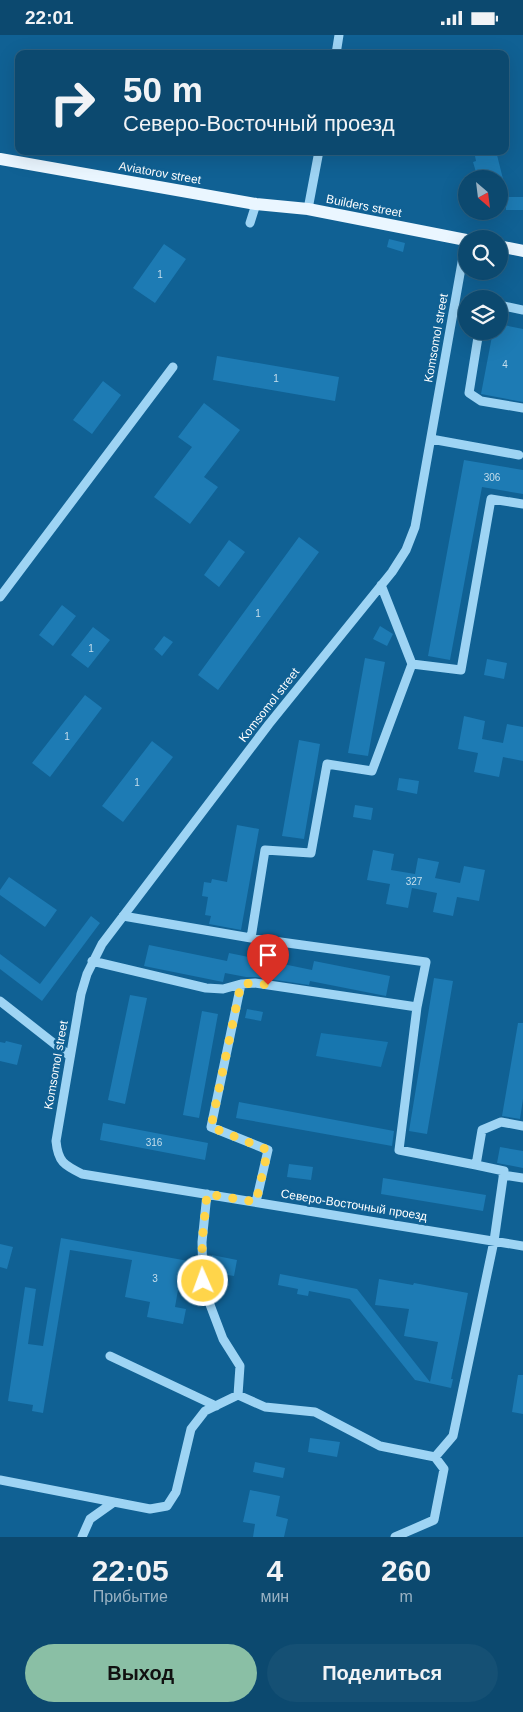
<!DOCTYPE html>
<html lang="ru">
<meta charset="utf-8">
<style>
:root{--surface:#0c496f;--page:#155074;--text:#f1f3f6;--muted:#9ab2c3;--line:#2c6182;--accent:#8abfa5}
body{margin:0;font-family:Helvetica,sans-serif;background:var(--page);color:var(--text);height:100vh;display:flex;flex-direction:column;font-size:19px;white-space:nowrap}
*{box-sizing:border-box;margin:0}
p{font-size:16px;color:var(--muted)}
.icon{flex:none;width:28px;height:28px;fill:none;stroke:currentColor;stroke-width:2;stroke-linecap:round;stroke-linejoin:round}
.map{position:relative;height:1502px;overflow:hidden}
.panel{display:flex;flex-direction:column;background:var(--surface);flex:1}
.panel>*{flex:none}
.hud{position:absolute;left:15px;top:15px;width:494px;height:105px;border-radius:10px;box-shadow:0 5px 20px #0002,0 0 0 1px var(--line);background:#0c496f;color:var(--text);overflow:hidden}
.needle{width:32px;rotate:152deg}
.tools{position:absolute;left:458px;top:135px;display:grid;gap:10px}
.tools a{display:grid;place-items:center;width:50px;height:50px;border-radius:50%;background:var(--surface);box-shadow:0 5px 20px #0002,0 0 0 1px var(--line);font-size:25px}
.pin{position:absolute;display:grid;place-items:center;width:42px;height:42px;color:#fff;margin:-51px -21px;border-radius:50% 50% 50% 0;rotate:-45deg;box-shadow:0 0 5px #0007}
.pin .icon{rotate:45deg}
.me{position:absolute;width:55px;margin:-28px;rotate:358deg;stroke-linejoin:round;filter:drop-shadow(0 0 4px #0008)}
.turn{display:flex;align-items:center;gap:18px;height:105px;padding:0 25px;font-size:22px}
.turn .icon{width:65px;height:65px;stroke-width:2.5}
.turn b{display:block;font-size:35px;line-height:42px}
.eta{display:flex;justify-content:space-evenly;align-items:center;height:85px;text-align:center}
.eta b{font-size:30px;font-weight:800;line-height:35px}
.action{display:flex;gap:10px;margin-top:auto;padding:10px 25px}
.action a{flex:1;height:58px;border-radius:30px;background:var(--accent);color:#111;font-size:20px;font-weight:800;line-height:58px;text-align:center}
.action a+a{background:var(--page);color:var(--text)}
.status{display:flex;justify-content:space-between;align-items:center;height:35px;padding:0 25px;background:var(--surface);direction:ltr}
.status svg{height:14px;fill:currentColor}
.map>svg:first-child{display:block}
</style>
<div class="status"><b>22:01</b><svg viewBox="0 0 49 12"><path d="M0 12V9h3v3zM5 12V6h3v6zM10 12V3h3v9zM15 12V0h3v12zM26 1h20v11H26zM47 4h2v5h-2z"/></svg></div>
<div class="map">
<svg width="523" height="1502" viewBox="0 0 523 1502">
<rect width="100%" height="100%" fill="#106194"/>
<!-- green -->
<path fill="#1776af" d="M321,998L388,1007L381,1032L316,1021Z"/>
<!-- building -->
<path fill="#1d7bb4" d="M474,116H496L503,144H478L473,127L476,126Z
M506,162H523V175H506Z
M389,204L405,208L403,217L387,212Z
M164,209L186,224L155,268L133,253Z
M499,289L523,294V367L481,359L493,296H499Z
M217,321L339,342L335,366L213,345Z
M103,346L121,360L92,399L73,385Z
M204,368L240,395L204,442L218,452L190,489L154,462L192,412L178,402Z
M464,425L523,435V459L482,452L450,625L428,621Z
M299,502L319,517L218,655L198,640Z
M229,505L245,517L219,552L204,540Z
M62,570L76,581L53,611L39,600Z
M380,591L393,599L387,611L373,604Z
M93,592L110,605L88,633L71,620Z
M164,601L173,607L162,621L154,614Z
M365,623L385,627L368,721L348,718Z
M487,624L507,628L504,644L484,640Z
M85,660L102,673L50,742L32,728Z
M464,681L485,686L482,704L503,708L507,689L523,692V726L503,722L499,742L474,737L478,718L458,714Z
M299,705L320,709L304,804L282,801Z
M152,706L173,722L123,787L102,771Z
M399,743L419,746L417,759L397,755Z
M355,770L373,773L371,785L353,782Z
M237,790L259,794L241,895L209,889L211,881L205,880L208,862L202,861L204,847L211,848L212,844L227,847Z
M373,815L394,819L391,835L415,839L418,823L439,827L435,843L460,848L464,831L485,835L479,866L457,862L453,881L433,877L437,858L412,853L408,873L386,869L390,849L367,845Z
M9,842L57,875L45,892L0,860V855Z
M91,881L100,888L42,966L0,934V919L40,949Z
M149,910L227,926L229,918L312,935L314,926L390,941L386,961L310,946L309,950L256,942H246L225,938L223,947L144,931Z
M434,943L453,946L427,1099L409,1096Z
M130,960L147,963L125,1069L108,1065Z
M247,974L263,977L261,986L245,983Z
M202,976L218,979L199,1083L183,1080Z
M518,988H523V1064L520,1084L502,1081Z
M6,1006L22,1010L17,1030L0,1026V1007L5,1008Z
M239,1067L394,1096L392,1111L236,1083Z
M103,1088L208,1108L205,1125L100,1105Z
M500,1112L523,1116V1133L497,1128Z
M289,1129L313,1132L311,1145L287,1142Z
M383,1143L486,1160L483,1176L381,1159Z
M61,1203L194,1227L189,1257L178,1255L175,1272L186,1274L183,1289L147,1282L150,1267L125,1262L132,1225L70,1215L43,1378L32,1376L33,1370L8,1366L25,1252L36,1254L28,1309L43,1311Z
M0,1209L13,1212L7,1234L0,1232Z
M212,1220L237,1225L234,1241L209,1237Z
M280,1239L357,1254L430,1347L438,1307L404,1301L409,1274L375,1270L379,1244L413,1250L414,1248L468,1258L451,1344H453L451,1353L415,1345L350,1264L309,1256L308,1261L297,1259L298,1254L278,1250Z
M518,1340H523V1379L512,1377Z
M310,1403L340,1407L337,1422L308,1417Z
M255,1427L285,1433L283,1443L253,1437Z
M250,1455L280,1461L276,1481L288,1484L284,1502H253L255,1489L243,1487Z"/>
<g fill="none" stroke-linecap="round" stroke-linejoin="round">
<!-- minor -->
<path stroke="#9ed4f4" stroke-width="9" d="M336,19L339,0
M308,174L319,116
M250,188L256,169
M466,205L415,492L406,515L392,537L269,689L102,909L87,939L81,959L56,1106C58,1127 64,1130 82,1139L523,1211
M499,270L523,275
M479,296L469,358L481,366L523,373
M431,404L519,420
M381,550L412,629L461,635L491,464L523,469
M0,562L173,332
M123,881L251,903L265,815L311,818L327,729L372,736L412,629
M251,903L426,927L417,972
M92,926L206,953L223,954L241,949L255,948L417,972L399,1115L476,1130
M241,949L211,1092L268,1115L256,1167
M0,966L70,1021
M503,1140L523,1143
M110,1321L216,1371
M238,1360L265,1372L315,1377L380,1411L435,1422L453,1401L494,1206L504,1136L476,1130L482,1095L501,1087L523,1091
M0,1445L150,1474L167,1471L176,1457L191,1394L205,1376L238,1360L240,1331L223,1304L209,1267L203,1246L202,1207L207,1159
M82,1502L90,1484L114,1467
M395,1502L434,1485L444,1434L435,1422"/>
<!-- major -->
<path stroke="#eaf6ff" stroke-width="12" d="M0,124L256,169L308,174L466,205
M499,211L523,216"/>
</g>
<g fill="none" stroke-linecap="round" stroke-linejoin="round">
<!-- route -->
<path stroke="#ffd54a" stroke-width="9" stroke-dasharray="0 16.2" d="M203,1246L202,1207L207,1159L256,1167L268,1115L211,1092L241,949L255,948L268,950"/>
</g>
<g text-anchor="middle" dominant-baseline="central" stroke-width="5" stroke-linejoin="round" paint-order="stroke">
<!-- number labels -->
<g font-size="10" fill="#c6deec">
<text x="160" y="239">1</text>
<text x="505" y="329">4</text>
<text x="276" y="343">1</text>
<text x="492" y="442">306</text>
<text x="258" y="578">1</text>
<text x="91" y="613">1</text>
<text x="67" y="701">1</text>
<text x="137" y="747">1</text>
<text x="414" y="846">327</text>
<text x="154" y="1107">316</text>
<text x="155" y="1243">3</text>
</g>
<!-- street labels -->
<g font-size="12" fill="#fff" stroke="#106194">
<text transform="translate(160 138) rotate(10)">Aviatorov street</text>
<text transform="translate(364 171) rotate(11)">Builders street</text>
<text transform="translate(436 303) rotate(-80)">Komsomol street</text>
<text transform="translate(269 670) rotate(-52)">Komsomol street</text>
<text transform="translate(56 1030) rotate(-80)">Komsomol street</text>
<text transform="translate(354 1170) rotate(9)">Северо-Восточный проезд</text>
</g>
</g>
</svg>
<div class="tools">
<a><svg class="needle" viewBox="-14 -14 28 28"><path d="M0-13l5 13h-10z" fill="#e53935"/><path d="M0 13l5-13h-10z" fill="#9ab2c3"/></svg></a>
<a><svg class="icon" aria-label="search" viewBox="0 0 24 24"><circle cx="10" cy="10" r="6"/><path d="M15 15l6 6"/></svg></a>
<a><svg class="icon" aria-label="layers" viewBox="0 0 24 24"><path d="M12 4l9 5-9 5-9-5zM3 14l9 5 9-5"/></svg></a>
</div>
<div class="pin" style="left:268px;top:950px;background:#d93025"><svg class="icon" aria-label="arrive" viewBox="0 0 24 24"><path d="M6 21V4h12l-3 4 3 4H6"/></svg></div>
<svg class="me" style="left:203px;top:1246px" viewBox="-20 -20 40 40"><circle r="17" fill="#ffd54a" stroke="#fff" stroke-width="3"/><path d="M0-11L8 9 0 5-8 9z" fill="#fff"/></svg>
<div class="hud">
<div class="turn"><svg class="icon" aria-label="right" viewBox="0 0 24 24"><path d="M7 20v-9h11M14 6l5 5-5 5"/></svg><div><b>50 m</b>Северо-Восточный проезд</div></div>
</div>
</div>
<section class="panel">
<div class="eta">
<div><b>22:05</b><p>Прибытие</p></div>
<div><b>4</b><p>мин</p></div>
<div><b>260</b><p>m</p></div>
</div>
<div class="action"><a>Выход</a><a>Поделиться</a></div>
</section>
